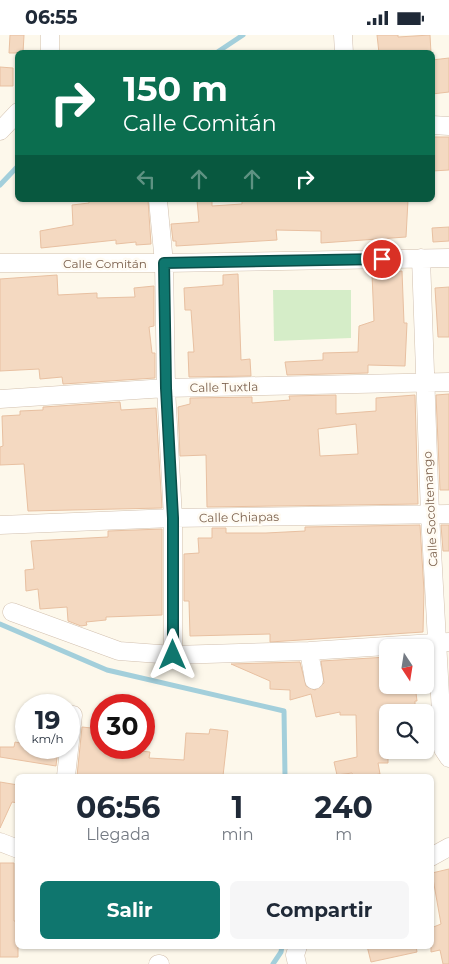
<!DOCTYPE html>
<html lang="es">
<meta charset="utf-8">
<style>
:root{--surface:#fff;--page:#f6f6f7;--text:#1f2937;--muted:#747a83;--accent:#0f766e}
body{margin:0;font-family:Montserrat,sans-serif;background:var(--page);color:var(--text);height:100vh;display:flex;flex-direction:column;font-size:19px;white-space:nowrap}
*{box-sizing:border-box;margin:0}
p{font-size:16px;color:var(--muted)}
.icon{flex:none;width:28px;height:28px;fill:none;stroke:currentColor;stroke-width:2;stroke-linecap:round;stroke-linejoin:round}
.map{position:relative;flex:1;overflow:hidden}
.panel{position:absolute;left:15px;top:739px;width:419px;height:175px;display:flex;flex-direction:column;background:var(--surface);border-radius:8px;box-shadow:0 1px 4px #0004}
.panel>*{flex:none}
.top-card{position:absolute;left:15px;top:15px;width:420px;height:152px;border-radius:8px;box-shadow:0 1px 4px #0004;background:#0b6e4f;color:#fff;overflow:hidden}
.needle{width:32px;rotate:168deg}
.tools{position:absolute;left:379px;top:604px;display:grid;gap:10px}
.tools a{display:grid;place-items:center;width:55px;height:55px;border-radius:8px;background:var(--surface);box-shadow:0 1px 4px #0004;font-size:25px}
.speed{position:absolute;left:15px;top:659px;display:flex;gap:10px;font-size:25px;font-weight:700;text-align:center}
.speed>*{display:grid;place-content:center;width:65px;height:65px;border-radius:50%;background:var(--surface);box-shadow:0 1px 4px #0004;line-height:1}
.speed small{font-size:12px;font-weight:400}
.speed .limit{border:8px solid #d22;background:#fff;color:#111}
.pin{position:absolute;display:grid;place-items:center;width:42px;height:42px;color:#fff;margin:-21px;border:2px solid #fff;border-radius:50%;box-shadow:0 1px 5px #0007}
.me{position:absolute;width:55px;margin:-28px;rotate:0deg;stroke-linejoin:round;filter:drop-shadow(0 0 4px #0008)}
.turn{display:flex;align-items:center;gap:18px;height:105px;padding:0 25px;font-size:22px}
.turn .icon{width:65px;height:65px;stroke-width:2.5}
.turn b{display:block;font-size:35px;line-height:42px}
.lanes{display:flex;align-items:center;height:48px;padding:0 25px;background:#0003;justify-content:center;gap:25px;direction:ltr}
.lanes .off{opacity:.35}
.eta{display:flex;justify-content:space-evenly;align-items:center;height:85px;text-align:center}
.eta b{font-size:30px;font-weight:700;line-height:35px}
.button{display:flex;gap:10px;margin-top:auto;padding:10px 25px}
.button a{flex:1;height:58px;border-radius:8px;background:var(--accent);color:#fff;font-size:20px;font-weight:700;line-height:58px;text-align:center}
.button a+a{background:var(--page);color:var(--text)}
.status{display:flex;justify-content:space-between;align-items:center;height:35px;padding:0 25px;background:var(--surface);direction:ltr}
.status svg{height:14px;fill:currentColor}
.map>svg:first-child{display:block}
</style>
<div class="status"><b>06:55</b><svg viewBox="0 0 49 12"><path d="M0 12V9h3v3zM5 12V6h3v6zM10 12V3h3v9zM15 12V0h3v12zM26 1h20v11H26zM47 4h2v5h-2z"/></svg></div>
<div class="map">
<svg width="449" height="929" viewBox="0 0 449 929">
<rect width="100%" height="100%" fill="#fdf8eb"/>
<!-- green -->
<path fill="#d5edc8" d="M273,255H351V303L274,306Z"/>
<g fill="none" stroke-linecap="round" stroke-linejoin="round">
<!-- stream -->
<path stroke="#a3cfdb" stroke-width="5" d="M216,18L243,0
M0,150L18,131
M0,589L107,635L284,676L285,741
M273,929L281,917L282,911"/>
</g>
<!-- building -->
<path fill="#f4d9c1" stroke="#e8c0a1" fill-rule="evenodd" d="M10,0H24L23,18H9Z
M377,0H398V2L430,0L431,18H379Z
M449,23V57L432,59V25Z
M0,32L13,33V51H0Z
M432,102H449V135L432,136Z
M89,165H148L151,209L136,210V207L116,209V205L41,213L40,196L73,190L72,170L89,168Z
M197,165H212V171L242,169V166L258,165H408L406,202L321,208V196L276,195L277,205L176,211V206H173L171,189L199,187Z
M449,192V206L433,207L432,193Z
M402,236L404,288H407L405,331L368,330V338L287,340L285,327L323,325V318L358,317L359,291L374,286L372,239Z
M238,239L241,325L250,324L251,341L189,342L188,317H194L191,275H185L184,253L223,250V240Z
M57,240L58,260L97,258V263L135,262L134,253L154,251V291L149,292L152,318H155V343L63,349L62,342L40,344L39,334L0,336V244Z
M449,252V302H438L435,253Z
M449,359V455H440L436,360Z
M336,360V379L376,376V363L415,360L418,469L207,472L206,420L180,421L178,372L190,369V363L252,362V368L290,365L289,361ZM356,389L358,419L320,421L318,394Z
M120,367L121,375L156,373L162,473L28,476L24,429L0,430V412L3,411L2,381L20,380V376L43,375V372Z
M420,490L424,556L423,597L270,607V599L190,601L189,566H184V519L199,518L198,503H212V493H226V498H266L305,496V492Z
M441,490H449V516H443Z
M162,494V580L106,582V585L86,587L87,590L81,591L68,586L67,572L40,574L38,554L26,556L25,535L34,534L31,506L108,502V496Z
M388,622V650H415L417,666H415V675L388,676V728H378L380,739L366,741H353L352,738L337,740L334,727L357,722L356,680H340V677L316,682L311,659L290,665V655L270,654V646L231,629L300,627L306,651L315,655L324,648L321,626Z
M82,692L101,694V712L150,717L149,723L184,725L186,698L209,699L210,694L228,696L223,741H77Z
M15,707L26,709V712L58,714L56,731L0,722V712H14Z
M0,747L18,750V768L12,767L0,793Z
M0,828H14V886H18V922H0Z
M449,834V929H443L440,915L431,917V893L441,889L432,838Z
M367,911H416L417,917L371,927Z"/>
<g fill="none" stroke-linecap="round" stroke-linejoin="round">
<!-- minor casing -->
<g stroke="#d2c0af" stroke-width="19">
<path id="minor" d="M343,0L344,18
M50,18V0
M432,90L449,91
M0,96L18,77
M158,165L164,228L166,353L173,483V620
M421,223L430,479L443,714L449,723
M0,228H164L449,223
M0,364L166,353L449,347
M0,490L173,483L449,479
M12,577L119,616L173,620L309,616L449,607
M309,616L314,645
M66,741L73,680
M0,807L18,814
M431,822L449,812
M158,929H160
M297,929L295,920L298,911"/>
</g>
<!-- minor -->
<use href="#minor" stroke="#fff" stroke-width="18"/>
</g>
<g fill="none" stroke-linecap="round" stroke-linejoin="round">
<!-- route casing -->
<g stroke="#0a4d48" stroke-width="12">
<path id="route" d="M173,620V483L166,353L164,228L382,224"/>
</g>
<!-- route -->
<use href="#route" stroke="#0f766e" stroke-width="9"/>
</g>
<g text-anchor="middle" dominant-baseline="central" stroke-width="5" stroke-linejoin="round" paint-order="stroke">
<!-- street labels -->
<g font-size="12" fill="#7b604c" stroke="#fffbf3">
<text x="105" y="228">Calle Comitán</text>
<text transform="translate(224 352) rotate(-1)">Calle Tuxtla</text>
<text transform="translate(430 474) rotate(-93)">Calle Socoltenango</text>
<text transform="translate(239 482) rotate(-1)">Calle Chiapas</text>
</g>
</g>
</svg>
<div class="tools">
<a><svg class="needle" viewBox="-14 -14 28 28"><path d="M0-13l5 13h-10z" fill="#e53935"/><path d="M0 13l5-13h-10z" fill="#747a83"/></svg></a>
<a><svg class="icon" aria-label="search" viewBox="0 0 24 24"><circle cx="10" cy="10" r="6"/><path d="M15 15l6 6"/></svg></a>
</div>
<div class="speed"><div>19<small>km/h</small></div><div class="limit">30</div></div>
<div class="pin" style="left:382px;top:224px;background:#d93025"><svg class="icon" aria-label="arrive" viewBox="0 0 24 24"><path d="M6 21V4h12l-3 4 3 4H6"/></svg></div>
<svg class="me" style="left:173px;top:620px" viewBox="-20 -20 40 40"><path d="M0-17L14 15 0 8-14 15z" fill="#0f766e" stroke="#fff" stroke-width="4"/></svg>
<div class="top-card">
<div class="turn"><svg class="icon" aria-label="right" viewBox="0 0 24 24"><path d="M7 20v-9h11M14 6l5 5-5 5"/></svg><div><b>150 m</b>Calle Comitán</div></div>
<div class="lanes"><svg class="icon off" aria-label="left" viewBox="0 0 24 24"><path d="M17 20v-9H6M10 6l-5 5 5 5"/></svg><svg class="icon off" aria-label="ahead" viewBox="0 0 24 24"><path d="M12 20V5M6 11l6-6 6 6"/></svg><svg class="icon off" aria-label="ahead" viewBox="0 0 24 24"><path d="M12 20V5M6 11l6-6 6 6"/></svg><svg class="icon" aria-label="right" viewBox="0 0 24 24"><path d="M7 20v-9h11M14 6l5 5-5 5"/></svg></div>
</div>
<section class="panel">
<div class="eta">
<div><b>06:56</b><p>Llegada</p></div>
<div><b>1</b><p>min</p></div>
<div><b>240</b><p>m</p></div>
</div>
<div class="button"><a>Salir</a><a>Compartir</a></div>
</section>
</div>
